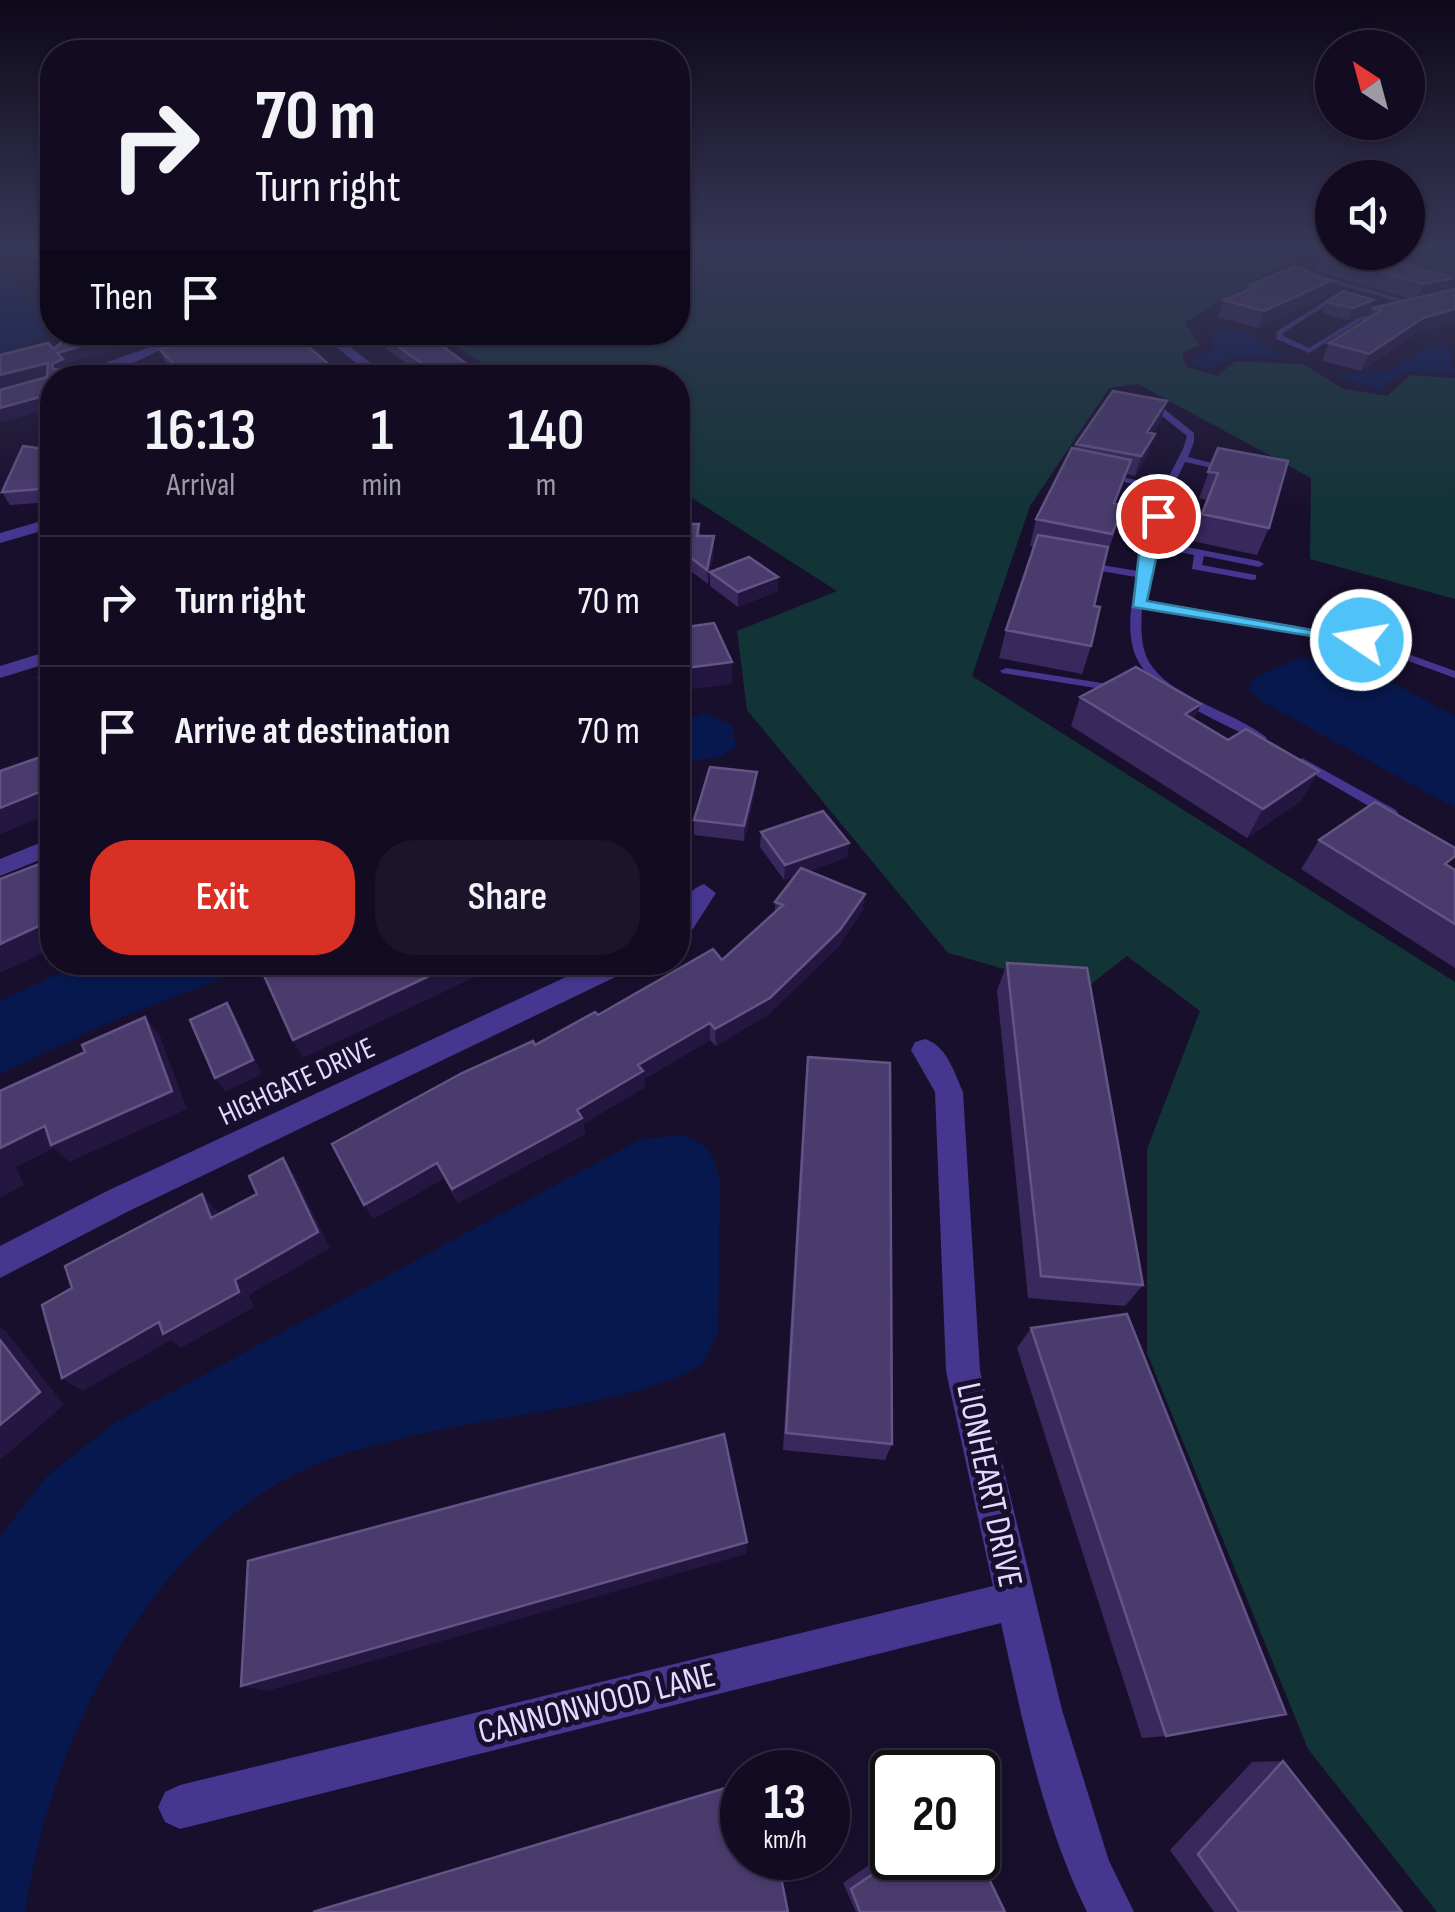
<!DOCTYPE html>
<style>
:root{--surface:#120b22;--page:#1b142a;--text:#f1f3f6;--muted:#9c9ba5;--line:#312b40;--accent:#d93025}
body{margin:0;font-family:"Sofia Sans Condensed",sans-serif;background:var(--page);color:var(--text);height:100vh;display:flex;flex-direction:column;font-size:38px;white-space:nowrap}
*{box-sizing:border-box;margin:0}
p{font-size:32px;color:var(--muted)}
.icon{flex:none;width:55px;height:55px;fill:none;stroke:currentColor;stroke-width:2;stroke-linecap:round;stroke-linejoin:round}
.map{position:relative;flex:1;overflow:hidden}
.drawer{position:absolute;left:40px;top:365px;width:650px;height:610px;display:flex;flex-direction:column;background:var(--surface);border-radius:40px;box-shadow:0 2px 8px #0004,0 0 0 2px var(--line)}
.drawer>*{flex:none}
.top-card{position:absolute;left:40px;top:40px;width:650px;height:305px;border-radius:40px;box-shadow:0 2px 8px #0004,0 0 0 2px var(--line);background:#120b22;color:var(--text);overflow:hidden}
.needle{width:65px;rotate:324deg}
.buttons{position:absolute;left:1315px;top:30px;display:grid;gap:20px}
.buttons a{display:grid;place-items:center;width:110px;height:110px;border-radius:50%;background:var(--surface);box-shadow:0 2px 8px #0004,0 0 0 2px var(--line);font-size:50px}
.speed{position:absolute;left:720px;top:1750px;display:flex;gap:20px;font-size:50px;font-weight:700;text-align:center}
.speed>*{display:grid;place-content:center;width:130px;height:130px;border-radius:50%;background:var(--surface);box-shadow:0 2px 8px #0004,0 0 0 2px var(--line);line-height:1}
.speed small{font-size:25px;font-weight:400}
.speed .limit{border:5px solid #111;border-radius:15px;background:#fff;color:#111}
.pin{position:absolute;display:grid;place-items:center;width:85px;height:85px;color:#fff;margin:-42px;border:5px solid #fff;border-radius:50%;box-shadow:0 2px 10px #0007}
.me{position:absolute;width:110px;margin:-55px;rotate:282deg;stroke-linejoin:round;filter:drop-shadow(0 0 8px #0008)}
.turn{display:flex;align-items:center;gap:35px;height:210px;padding:0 50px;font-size:45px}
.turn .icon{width:130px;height:130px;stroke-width:2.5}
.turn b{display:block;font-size:70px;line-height:85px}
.then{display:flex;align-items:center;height:95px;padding:0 50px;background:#0003;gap:20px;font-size:38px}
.eta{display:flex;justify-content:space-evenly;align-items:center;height:170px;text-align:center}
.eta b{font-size:60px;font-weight:600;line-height:70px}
.action{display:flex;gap:20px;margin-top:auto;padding:20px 50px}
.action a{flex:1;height:115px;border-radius:40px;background:var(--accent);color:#fff;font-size:40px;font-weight:600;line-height:115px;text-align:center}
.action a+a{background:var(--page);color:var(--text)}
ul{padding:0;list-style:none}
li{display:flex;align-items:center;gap:30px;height:130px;padding:0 50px;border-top:2px solid var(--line)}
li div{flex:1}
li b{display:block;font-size:38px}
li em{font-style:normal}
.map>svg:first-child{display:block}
</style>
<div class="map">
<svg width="1455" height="1912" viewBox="0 0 1455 1912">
<rect width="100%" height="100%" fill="#180f2d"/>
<!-- green -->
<path fill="#123437" d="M678,247H1301L1398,272L1305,252L1185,322L1200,345L1182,353L1186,367L1218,376L1235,361L1303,364L1344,389L1387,396L1410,375L1455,378V599L1310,559L1311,478L1138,384L1109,388L1030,506L972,676L1455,982V1912H1437L1308,1749L1147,1353V1149L1200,1011L1127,956L1082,991L948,953L747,710L737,631L837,591L678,489V378L505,377L435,333L678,332Z
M1408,247H1455V280L1351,253L1408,252Z"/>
<!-- water -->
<path fill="#07184e" d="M0,268L43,315L50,331L34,342L0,352Z
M1226,328L1248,333L1286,359L1232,357L1213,369L1195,366L1191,359L1215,349L1209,332Z
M1433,343L1450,347L1455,374L1405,371L1379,390L1333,375L1390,371Z
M1301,657L1387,680L1455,716V808L1263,702L1249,690L1253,679Z
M707,714L732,725L736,747L716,758L678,762V719Z
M83,962H261V963L110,1022L0,1074V1001Z
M676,1135C705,1139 715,1154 720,1182L718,1333L702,1365C631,1404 517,1413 438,1430C382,1442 315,1458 267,1490C129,1580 49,1754 25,1912H0V1536L47,1476L116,1422L639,1140Z"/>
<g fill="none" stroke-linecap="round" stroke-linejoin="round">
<!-- stream -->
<path stroke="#07184e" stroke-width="4" d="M1309,247L1340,255"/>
<!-- service -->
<path fill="#45378f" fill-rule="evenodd" d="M1314,274L1419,304L1420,305L1415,306L1314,278L1306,281L1303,279Z
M1335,295L1340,296L1283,333V336L1309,348L1358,318L1388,310L1391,312L1362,320L1309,353L1276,339L1277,331Z
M1147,400H1153L1194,433V442L1188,457L1235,469L1231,472L1185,462L1171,491L1155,541L1259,561L1264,564L1259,567L1204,556L1202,565L1256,575V579L1252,580L1192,569L1194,555L1154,547L1142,601L1361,637L1455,671V678L1359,643L1142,608C1141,625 1140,646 1149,662C1170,698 1236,712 1267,738L1261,742L1257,741C1219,720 1144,693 1133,648C1127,625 1132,600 1136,577L1083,568L1078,565L1083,562L1138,571L1162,491L1103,477L1107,474L1164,486L1183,449L1187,436L1147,404Z
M1006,668L1102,683L1121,679L1127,682L1102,689L1002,673L1000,671Z
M1302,758L1396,810L1398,813L1391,817L1386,816L1298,765L1296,762Z"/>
<!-- minor -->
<path fill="#45378f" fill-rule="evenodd" d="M170,332H184C153,360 102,378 61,378L148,348Z
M318,332H332L389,378H374Z
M52,518V528L0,543V533Z
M52,650V662L0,678V666Z
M52,838V855L0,876V859Z
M704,884L716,893L687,938L678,941C678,920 680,892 704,884Z
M598,962H635L632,969L129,1211L0,1278V1246L107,1191Z
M925,1039C947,1046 954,1072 963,1092L980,1371L1062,1710L1109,1861L1134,1912H1087C1043,1823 1022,1719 1001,1623L180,1829L165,1822L158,1807L165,1792L180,1785L993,1586L946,1371L935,1092L911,1050L915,1042Z"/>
</g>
<!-- wall -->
<path fill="#38285b" d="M26,247H52V281Z
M1322,255L1453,278L1446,291L1415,334L1361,371L1322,361L1329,343L1367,320L1372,308L1410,299L1316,271Z
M1250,285L1323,298L1258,328L1218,317L1224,300L1248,290Z
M1373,300L1368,312L1348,320L1322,313L1326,302Z
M364,332H423L486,378H426Z
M184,341L345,378H180L165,362L160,350Z
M1161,420L1152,434L1148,453L1135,476L1127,474L1116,504L1115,532L1106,556L1094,606L1091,646L1082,674L999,658L1006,630L1034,547L1030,546L1036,519L1076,444Z
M1218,448L1269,528L1257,555L1192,541L1207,500L1199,498Z
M52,450V502L10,505L2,492Z
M678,524H699L700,536H714V550L710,572L778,591L738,607L710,586V573L708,584L678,562Z
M1080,697L1194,720L1302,800L1247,838L1071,726Z
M756,787L744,841L694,835V820Z
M761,832L849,843L847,857L809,871L865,894L862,911L838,947L769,1014L716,1046L710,1040L644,1079L645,1087L583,1124L585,1134L458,1203L444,1178L373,1219L535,1045L598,1015L722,960L775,913V902L795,876L784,880L760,847Z
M1319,840L1449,866L1455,870V968L1301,869Z
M1007,963L1143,1285L1125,1306L1028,1298L997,991Z
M808,1057L892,1444L885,1460L783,1450L805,1083Z
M1031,1328L1166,1736L1142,1738L1017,1348Z
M1283,1761L1402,1912H1214L1170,1850L1252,1762Z
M892,1849V1858H978L1005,1912H856L843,1883Z"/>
<!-- shaded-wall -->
<path fill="#231641" d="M1453,278L1445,295L1416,301L1424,284Z
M1330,281L1323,298L1258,328L1264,311Z
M1373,300L1368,312L1348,320L1353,308Z
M1455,309V323L1415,334L1361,371L1369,354L1423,318Z
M117,332H135L118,349L66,364L69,371L57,378L52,364L57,353Z
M48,363L54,375L0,389V375Z
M52,393V408L0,423V408Z
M1167,401L1161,420L1141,452L1147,432Z
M1155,434L1148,453L1135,476L1141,456Z
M1131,460L1123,486L1106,530L1114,503Z
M714,536V550L708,584L707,570Z
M778,577V591L738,607V592Z
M732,662V684L678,691V669Z
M1201,704L1189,733L1185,714Z
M1319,771L1302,800L1247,838L1263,809Z
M757,772L756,787L744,841V826Z
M52,787V813L0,834V808Z
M685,815L686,834L678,838V818Z
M849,843L847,857L784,880L785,865Z
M865,894L862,911L838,947L769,1014L716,1046L715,1029Z
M52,920V949L0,973V944Z
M459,962H501V965L303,1058L293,1040Z
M503,962H518L504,969Z
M227,1003L236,1017L262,1074L225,1092L215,1078Z
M145,1017L160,1036L187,1109L69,1162L54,1148L16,1167L24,1185L0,1198V1148Z
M710,1023V1040L644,1079L645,1087L583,1124L585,1134L458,1203L452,1189L577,1110L638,1065Z
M283,1158L295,1176L330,1248L249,1295L254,1307L181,1348L171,1340L83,1391L62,1378L235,1280Z
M437,1163L444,1178L373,1219L364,1205Z
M202,1194L217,1211L226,1235L211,1218Z
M0,1328L6,1331L64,1405L0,1460Z
M747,1542L746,1554L267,1691L241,1686Z"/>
<!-- building -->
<path fill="#4a3b6d" stroke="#625484" stroke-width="2.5" d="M29,247H52V276Z
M1332,250V252H1361L1453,278L1424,284L1322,255Z
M1295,266L1330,281L1264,311L1224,300L1256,286L1250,285Z
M1455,289V309L1423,318L1369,354L1329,343L1382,310L1372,308Z
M1343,291L1373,300L1353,308L1326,302Z
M73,332H117L113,337L57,353L63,359L52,364L53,369L75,372L70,378H52L51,394L0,408V390L47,377L48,363L0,375V355L48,343L54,349Z
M194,332H291L345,378H188L160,350L184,341Z
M378,332H423L486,378H442Z
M1113,391L1167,401L1147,432L1155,434L1141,456L1076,444Z
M23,446L52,450V488L2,492Z
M1072,448L1131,460L1114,503L1124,505L1112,534L1036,519Z
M1218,448L1288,461L1269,528L1202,514L1218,473L1208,472Z
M678,524H699L697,536H714L707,570L678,548Z
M1038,535L1108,547L1094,606L1100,607L1091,646L1006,630Z
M749,557L778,577L738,592L710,572Z
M714,623L732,662L678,669V628Z
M1136,667L1201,704L1185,714L1228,740L1246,729L1319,771L1263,809L1080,697Z
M52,674V700L39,678Z
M52,753V787L0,808V771Z
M710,767L757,772L744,826L694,820Z
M1375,802L1455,848V856L1445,864L1455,870V924L1319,840Z
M678,805L685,815L678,818Z
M823,811L849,843L785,865L761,832Z
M52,859V920L0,944V879Z
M801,868L865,894L840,930L770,998L715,1029L710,1023L638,1065L643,1071L577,1110L582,1118L452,1189L437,1163L364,1205L332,1144L462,1073L533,1041L535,1045L595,1012L598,1015L713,949L722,960L783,905L775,902Z
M283,962H459L293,1040L262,971Z
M1007,963L1087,968L1143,1285L1041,1276Z
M227,1003L253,1060L215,1078L190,1020Z
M145,1017L172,1091L51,1145L45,1126L0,1148V1091L85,1052L82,1045Z
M808,1057L890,1063L892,1444L786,1433Z
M283,1158L318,1232L235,1280L239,1292L163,1334L159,1322L62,1378L42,1305L72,1288L65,1266L202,1194L211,1218L257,1194L249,1176Z
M1127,1314L1286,1714L1166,1736L1031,1328Z
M0,1340L40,1392L0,1425Z
M724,1434L747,1542L241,1686L248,1561Z
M1283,1761L1402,1912H1239L1198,1854Z
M742,1783V1858H777L788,1912H313Z
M978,1856L1005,1912H860L851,1889L896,1858Z"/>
<!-- sky -->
<linearGradient id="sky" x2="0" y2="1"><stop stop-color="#0d0819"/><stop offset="0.48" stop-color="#373757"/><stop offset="1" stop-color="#373757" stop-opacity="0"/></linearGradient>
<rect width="1455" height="514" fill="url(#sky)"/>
<!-- route -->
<path fill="#4fc3f7" stroke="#337fa1" stroke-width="2.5" d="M1158,511L1165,516L1147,601L1369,640L1361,644L1133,607L1139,553L1151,516Z"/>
<g text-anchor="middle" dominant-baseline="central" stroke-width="10" stroke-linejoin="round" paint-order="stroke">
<!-- street labels -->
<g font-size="30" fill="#e3dbff" stroke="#180f2d">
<text transform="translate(297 1082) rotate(-25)">HIGHGATE DRIVE</text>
</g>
<!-- near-street labels -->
<g font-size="35" fill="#e3dbff" stroke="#180f2d">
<text transform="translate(989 1485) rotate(78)">LIONHEART DRIVE</text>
<text transform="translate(597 1704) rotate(-14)">CANNONWOOD LANE</text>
</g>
</g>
</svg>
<div class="buttons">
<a><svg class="needle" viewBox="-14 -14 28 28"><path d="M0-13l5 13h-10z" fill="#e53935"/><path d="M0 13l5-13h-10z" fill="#9c9ba5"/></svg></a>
<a><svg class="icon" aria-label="sound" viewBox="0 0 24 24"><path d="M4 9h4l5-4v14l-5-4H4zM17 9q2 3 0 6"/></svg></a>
</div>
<div class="speed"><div>13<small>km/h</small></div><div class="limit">20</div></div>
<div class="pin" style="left:1158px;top:516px;background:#d93025"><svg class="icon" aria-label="arrive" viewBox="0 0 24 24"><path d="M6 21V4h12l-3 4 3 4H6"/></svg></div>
<svg class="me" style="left:1361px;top:640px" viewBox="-20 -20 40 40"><circle r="17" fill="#4fc3f7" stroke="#fff" stroke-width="3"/><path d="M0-11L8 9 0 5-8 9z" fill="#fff"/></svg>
<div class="top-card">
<div class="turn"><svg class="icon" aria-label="right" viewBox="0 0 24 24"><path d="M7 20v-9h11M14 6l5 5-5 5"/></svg><div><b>70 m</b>Turn right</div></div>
<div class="then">Then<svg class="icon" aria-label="arrive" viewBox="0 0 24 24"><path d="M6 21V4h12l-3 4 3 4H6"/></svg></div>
</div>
<section class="drawer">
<div class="eta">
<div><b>16:13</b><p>Arrival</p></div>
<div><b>1</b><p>min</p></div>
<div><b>140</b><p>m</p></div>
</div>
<ul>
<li><svg class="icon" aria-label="right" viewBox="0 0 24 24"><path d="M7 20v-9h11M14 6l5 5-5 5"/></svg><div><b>Turn right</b></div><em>70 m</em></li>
<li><svg class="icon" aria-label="arrive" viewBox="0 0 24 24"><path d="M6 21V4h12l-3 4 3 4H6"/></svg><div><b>Arrive at destination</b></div><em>70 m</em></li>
</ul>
<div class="action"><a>Exit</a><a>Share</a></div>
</section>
</div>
